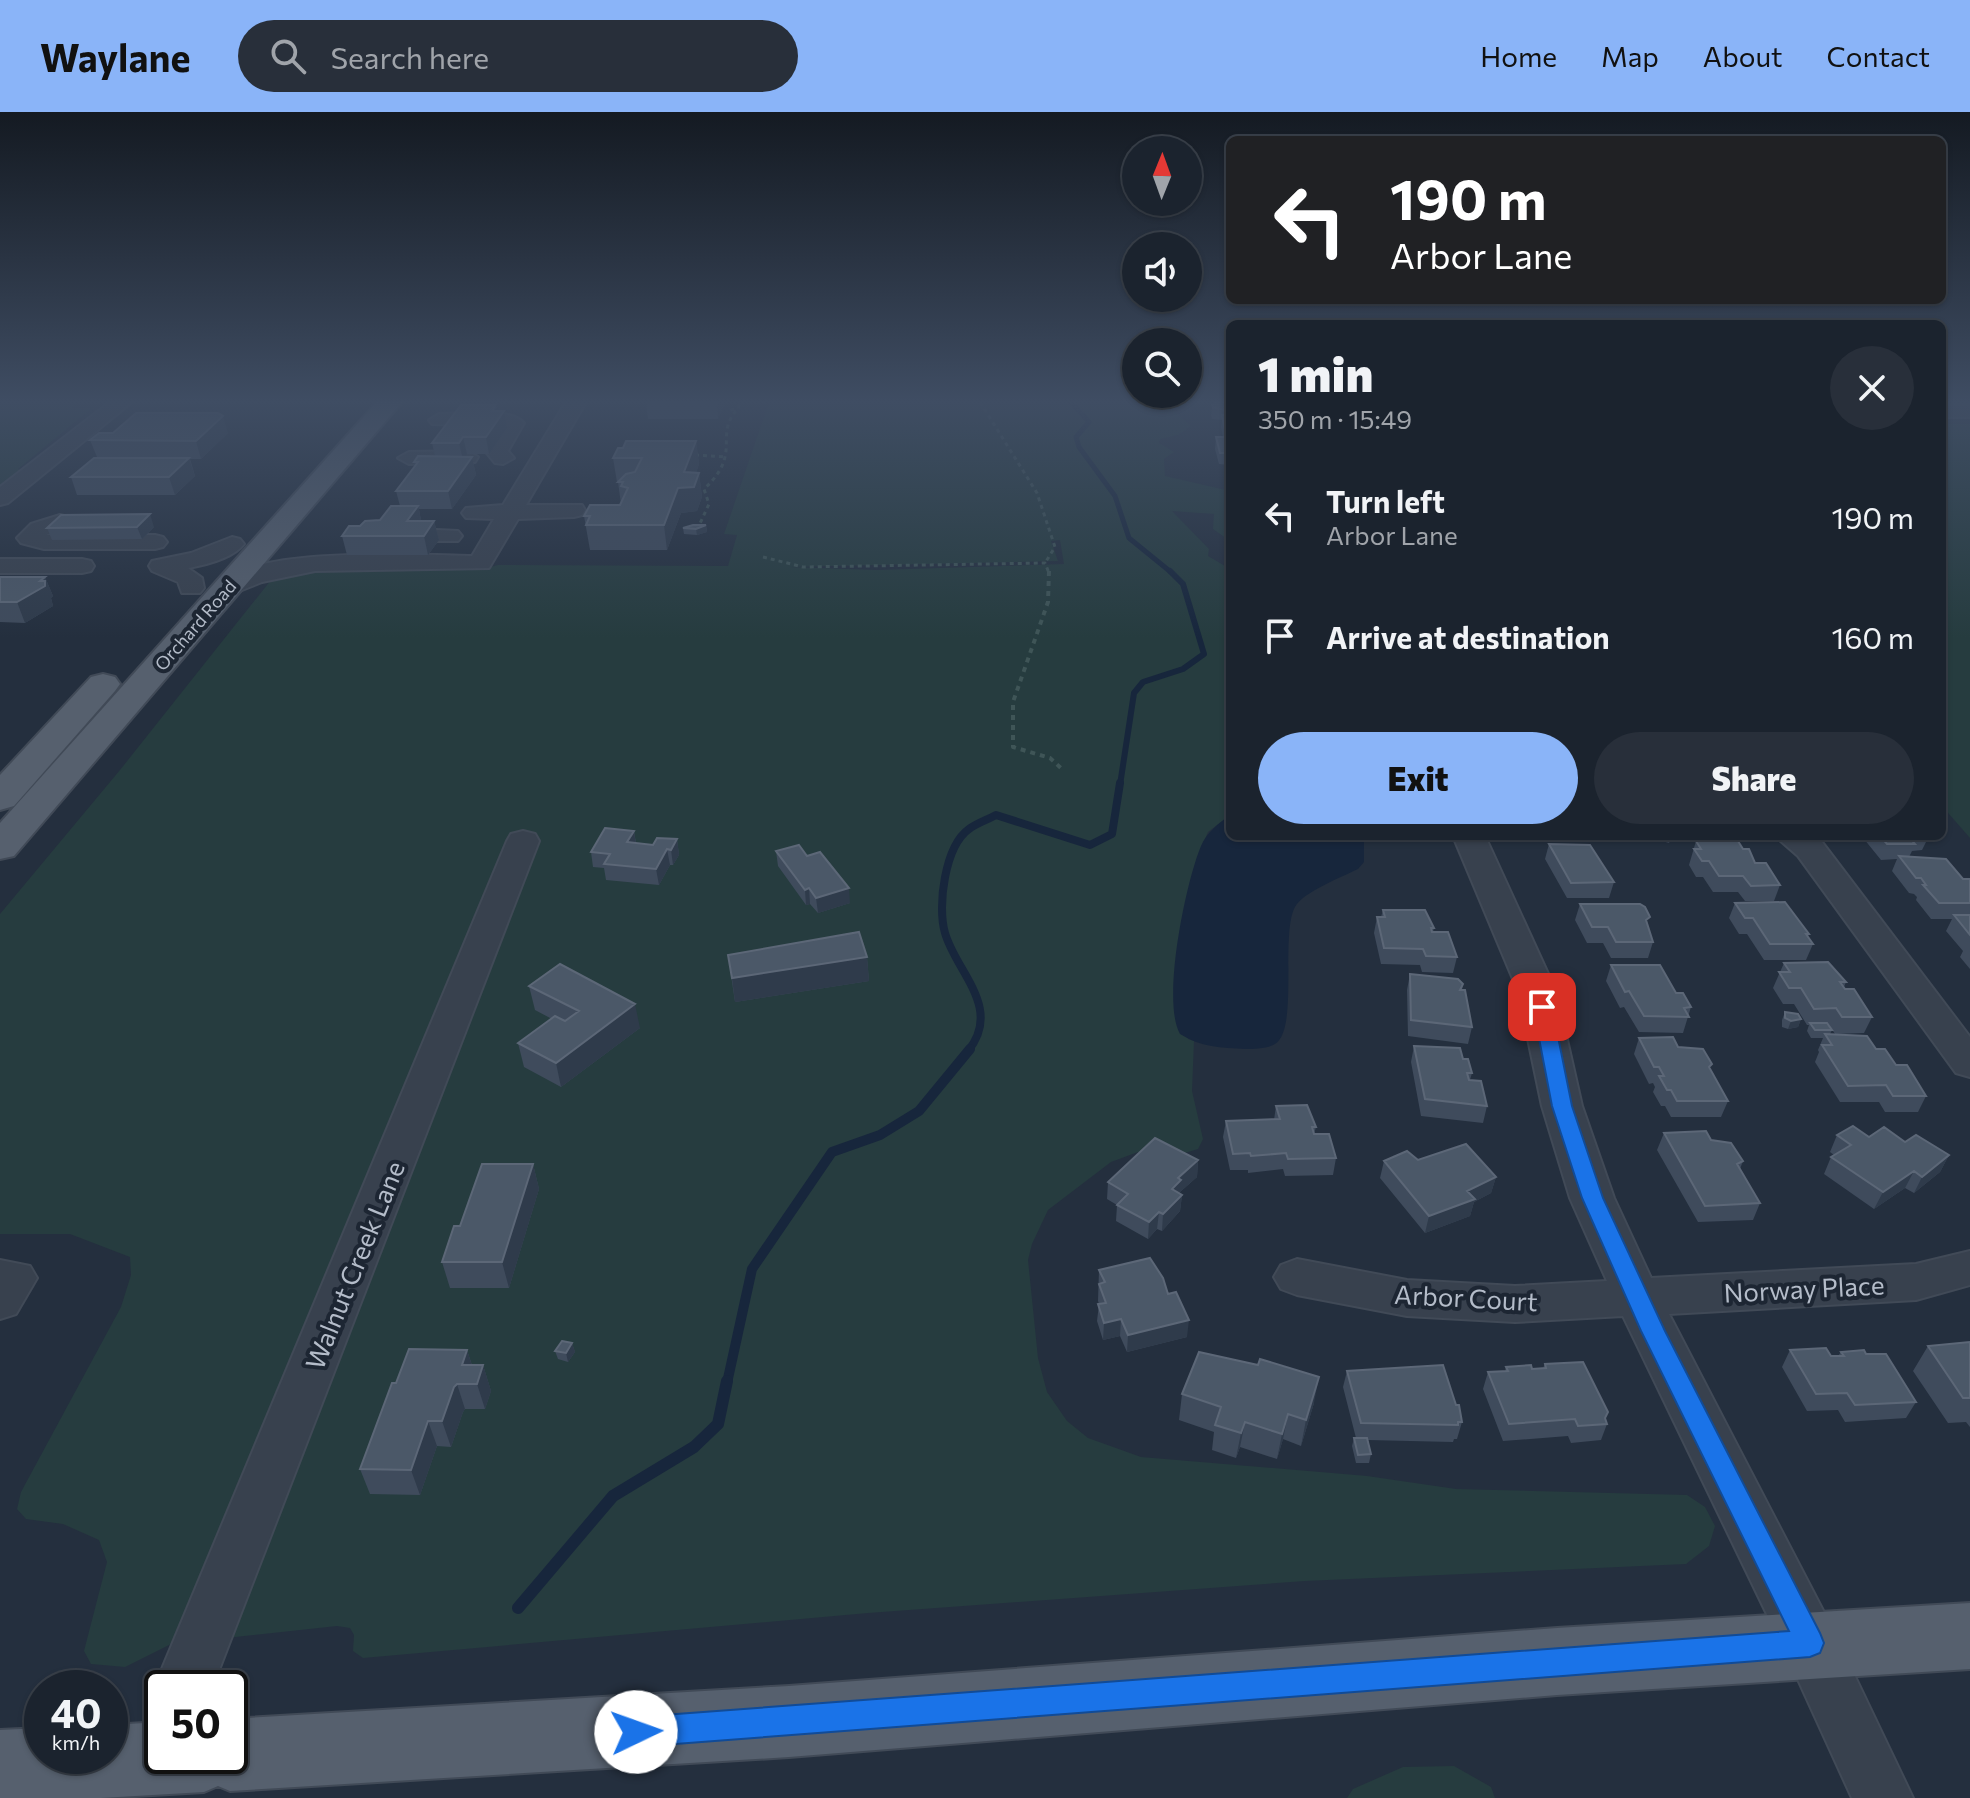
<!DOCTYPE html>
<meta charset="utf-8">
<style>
:root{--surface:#1b232e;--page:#282f3a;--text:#f1f3f6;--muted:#a0a4aa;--line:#39404a;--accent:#8ab4f8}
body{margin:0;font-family:Commissioner,sans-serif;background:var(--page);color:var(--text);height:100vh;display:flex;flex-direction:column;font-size:30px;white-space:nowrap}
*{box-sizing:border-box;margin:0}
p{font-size:26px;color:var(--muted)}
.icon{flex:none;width:44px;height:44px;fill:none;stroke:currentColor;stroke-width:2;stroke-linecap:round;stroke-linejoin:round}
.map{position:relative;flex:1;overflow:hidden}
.sheet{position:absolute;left:1226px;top:208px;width:720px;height:520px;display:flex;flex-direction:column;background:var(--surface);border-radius:12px;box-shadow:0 2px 6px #0004,0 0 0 2px var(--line)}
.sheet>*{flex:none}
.guide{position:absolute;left:1226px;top:24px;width:720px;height:168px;border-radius:12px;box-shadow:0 2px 6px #0004,0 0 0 2px var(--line);background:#202124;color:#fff;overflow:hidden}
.needle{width:52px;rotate:1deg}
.buttons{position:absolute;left:1122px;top:24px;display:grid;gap:16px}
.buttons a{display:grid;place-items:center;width:80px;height:80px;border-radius:50%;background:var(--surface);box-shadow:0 2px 6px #0004,0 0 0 2px var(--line);font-size:40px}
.speed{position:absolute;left:24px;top:1558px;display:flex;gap:16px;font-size:40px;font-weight:700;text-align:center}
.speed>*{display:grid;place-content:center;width:104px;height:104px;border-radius:50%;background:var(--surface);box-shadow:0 2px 6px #0004,0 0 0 2px var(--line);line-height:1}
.speed small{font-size:20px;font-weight:400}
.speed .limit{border:4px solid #111;border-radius:12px;background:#fff;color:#111}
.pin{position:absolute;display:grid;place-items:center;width:68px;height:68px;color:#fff;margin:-34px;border-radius:16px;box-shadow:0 4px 12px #0006}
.me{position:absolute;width:88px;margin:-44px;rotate:87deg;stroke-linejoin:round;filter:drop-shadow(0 0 6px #0008)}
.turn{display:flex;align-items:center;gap:28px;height:168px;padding:0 32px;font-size:36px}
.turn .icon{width:104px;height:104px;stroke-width:2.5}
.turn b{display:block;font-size:56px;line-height:68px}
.round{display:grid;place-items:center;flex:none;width:84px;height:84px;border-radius:42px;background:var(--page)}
.headline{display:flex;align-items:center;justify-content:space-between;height:136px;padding:0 32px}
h1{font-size:48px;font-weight:800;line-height:60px}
.primary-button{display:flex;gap:16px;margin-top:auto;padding:16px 32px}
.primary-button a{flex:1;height:92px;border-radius:48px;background:var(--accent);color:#111;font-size:32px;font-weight:800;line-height:92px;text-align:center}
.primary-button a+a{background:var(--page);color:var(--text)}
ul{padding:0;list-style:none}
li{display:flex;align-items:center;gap:24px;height:120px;padding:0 32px}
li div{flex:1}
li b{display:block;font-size:30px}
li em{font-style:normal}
header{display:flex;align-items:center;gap:48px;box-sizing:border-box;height:112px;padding:0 40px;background:var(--accent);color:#111}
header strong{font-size:38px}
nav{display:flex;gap:44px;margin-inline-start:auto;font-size:28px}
.search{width:560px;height:72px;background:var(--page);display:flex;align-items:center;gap:20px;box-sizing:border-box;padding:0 28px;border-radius:44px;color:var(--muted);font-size:30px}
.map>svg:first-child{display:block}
</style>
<header>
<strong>Waylane</strong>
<div class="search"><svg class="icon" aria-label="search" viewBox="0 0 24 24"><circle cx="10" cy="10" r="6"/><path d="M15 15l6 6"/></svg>Search here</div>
<nav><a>Home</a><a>Map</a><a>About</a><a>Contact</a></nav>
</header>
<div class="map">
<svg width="1970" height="1686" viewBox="0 0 1970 1686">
<rect width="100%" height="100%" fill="#242f3e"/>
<!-- green -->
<path fill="#263c3f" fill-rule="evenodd" d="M0,290H78L72,296H92L18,357L23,358L0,376Z
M769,290H1190L1177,292L1172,298L1191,314L1178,323L1160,327L1159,331L1174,340L1164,347L1165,364L1230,379V429L1213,417L1214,402L1172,399L1209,437L1208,444L1230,457V703L1208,720L1197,747L1188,927L1194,929L1192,979L1203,1027L1198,1037L1178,1043L1138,1040L1111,1050L1048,1098L1032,1132L1028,1148L1038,1246L1047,1280L1067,1309L1088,1326L1141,1345L1367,1364L1456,1377L1687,1383L1705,1395L1715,1414L1709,1434L1686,1452L1305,1469L868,1501L363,1546L353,1539L354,1523L350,1516L337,1514L171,1532L125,1555L91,1552L84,1539L107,1450L99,1428L63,1412L26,1407L17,1397L21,1380L121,1195L131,1163L130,1145L70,1122H0V802L120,658L271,468L295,458L487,456L498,453L728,454L737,423L724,422ZM1060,428L1064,452L877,458L790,455L1058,449L1051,429Z
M1942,312H1970V726L1942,694Z
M1454,1654L1491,1675L1495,1686H1347L1353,1677L1403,1655Z"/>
<!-- water -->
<path fill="#17263c" d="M1230,703V724H1363L1364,727V750L1358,757C1342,765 1303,780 1295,795C1280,822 1299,918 1275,932C1267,937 1254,937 1245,937C1222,936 1200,935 1180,922C1161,889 1186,769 1201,734C1207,720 1218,712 1230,703Z"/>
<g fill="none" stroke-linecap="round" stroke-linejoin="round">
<!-- stream-far4 -->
<path stroke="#17263c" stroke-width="5" d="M1071,290L1089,310L1076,325L1079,335L1115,384L1129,426L1172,461"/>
<!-- stream-far3 -->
<path stroke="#17263c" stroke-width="6" d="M1120,673L1134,581L1143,570L1183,557L1204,542L1183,472L1170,459"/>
<!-- stream-far2 -->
<path stroke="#17263c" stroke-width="8" d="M968,939C1003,896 956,860 945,821C937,794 945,734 969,717C977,711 987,708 996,703L1090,733L1112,722L1120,671"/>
<!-- stream-far1 -->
<path stroke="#17263c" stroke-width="10" d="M727,1271L752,1157L832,1040L880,1023L919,999L970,937"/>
<!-- stream -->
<path stroke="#17263c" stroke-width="12" d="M518,1496L613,1384L694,1335L718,1312L727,1269"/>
<!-- minor casing -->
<g stroke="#414a57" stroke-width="4">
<path id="minor" d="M110,290H132L8,391L0,393V375Z
M566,290H586L526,393H582L585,398L582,403L574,405L518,407L489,456L315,459L262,470L227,484L218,481L214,476C244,433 422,443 472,444L494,407L466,406L462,401L466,396L503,393Z
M1942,293H1970V305H1942Z
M439,302C460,302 510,295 524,311L508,339L514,346L503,352L495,351L486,340L502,314L432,312L429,308Z
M467,339L478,345L475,350L409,352L398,346L409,340Z
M60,403L68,405L72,410L68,415L46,423H155L163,425L167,430L163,435L155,437H44L21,431L17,426L31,412Z
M415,417L458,419L462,424L458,429H407L403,424L407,419Z
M232,425L240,427L244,432C233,446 205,453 188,456L202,466L204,476L200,481H182L178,470L152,459L149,454L152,449L191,441Z
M0,447H82L91,449L94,454L91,459L82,461H0Z
M523,719L535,722L539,729L212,1576H162V1594L154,1576L507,729L511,722Z
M1453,724H1485L1556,879L1582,994L1614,1086L1651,1166L1916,1152L1970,1139V1173L1916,1188L1669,1202L1830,1512L1913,1686H1852L1790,1550L1623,1204L1515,1210L1407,1204L1297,1183L1281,1177L1274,1165L1281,1153L1297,1147L1407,1168L1515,1174L1607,1169L1570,1086L1542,994L1518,879Z
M1775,724H1813L1822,730L1970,925V965L1956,961L1798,744Z
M0,1148L30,1154L37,1166L16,1202L0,1207Z"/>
</g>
<!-- major casing -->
<g stroke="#414a57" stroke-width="4">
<path id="major" d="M377,290H402L14,744L0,747V711Z
M103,562L115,565L120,572L115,579L14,694L0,698V663L91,565Z
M1970,1491V1557L1557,1583L789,1645L230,1679L218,1674L204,1680L101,1686H0V1618L42,1616V1644H110V1613L162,1610V1644H230V1607L789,1574L1557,1516Z"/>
</g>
<!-- path-far1 -->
<path stroke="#3f5557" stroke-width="3" stroke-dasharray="4 4" stroke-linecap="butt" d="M980,290L1037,381L1055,435L1045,451
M695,343L725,345
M697,418L709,392L704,377C742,342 715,325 735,300L730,298L738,296L741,290
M763,445L803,455L1045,451L1049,461"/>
<!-- path -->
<path stroke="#3f5557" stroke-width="4" stroke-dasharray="5 5" stroke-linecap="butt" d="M1049,459L1048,490L1013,590V635L1050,646L1063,658"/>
<!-- minor -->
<use href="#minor" fill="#38414e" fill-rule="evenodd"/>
<!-- major -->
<use href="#major" fill="#56606e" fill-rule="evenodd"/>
</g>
<!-- wall -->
<path fill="#3f4b5c" d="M646,290H725L718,307H648Z
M1213,290H1230V353L1219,352L1215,337L1216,325H1223L1221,315L1222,308L1212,307L1211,303Z
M496,293L497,299L507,316L489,342H467L465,345H472L476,363L452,397H419L421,409H434L439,428L428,443H347L342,424L360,414L380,408L400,394L396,379L415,355L414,350L435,344L432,331Z
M228,321L201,347H190L195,364L175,383H77L71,365L135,346L97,345L90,328Z
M696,329L699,352L696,361H699L702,385L697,399L681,401L667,438H590L584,404L621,392L618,370H617L613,346Z
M706,413L707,420L697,423L684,422L683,416Z
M154,415L142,427L52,428L47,416Z
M0,465H45L53,484L51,486L53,494L25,511L0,510Z
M634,719L636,731L653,733L677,727L679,743L673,753H670L659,773L606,768L604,756L593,755L591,740Z
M1626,724H1640L1639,728Z
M1645,724H1672L1669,731Z
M1865,724H1929L1922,738L1912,739L1909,745L1963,767H1970V857L1960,845L1963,839L1946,819L1952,807H1931L1916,788L1917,785L1914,782L1909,781L1892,759L1897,747L1881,748L1864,727Z
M1696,729L1755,751L1780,773L1774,789H1745L1738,780H1713L1703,765H1696L1689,753Z
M1549,732L1614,770L1609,786H1567L1545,747Z
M776,739L807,744L850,791L818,801L810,792L806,793L778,754Z
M1735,791L1809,822L1808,825L1813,832L1806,848H1764L1747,822H1739L1729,806Z
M1580,792L1647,813L1653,830L1648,846H1611L1603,831H1587L1575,808Z
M1383,798L1434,816L1433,820L1457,845L1453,861L1422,860L1420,853L1381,852L1374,821L1377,805H1381Z
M728,843L867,845L869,869L735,890Z
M1784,851L1846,870L1844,875L1872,905L1864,921L1835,922L1829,913L1832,918L1830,922L1876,937L1896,953L1926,984L1918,1000H1885L1879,990H1840L1815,950L1819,940L1818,938L1823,926H1811L1807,919L1809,913H1807L1794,892H1783L1773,876Z
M1611,853L1676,881L1691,895L1683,921L1639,920L1624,895L1620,896L1606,869Z
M1410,862L1463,872L1462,878L1472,915L1468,932L1408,924L1407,878Z
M529,874L640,916L561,975L524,955L518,931L552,907L535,898Z
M1785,900L1801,907L1798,915L1788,917L1782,915V908Z
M1639,926L1678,935L1710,957L1728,989L1721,1005H1671L1665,994H1661L1653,980L1655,975L1653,971L1649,972L1634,942Z
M1414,934L1463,947L1472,961L1470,968L1487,994L1483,1011L1421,1004L1411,950Z
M1276,994L1316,1015L1314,1022L1336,1046L1333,1063L1285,1064L1283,1057L1248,1061V1058H1230L1223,1025L1226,1009L1274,1008Z
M1664,1021L1711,1028L1743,1049L1740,1057L1760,1091L1753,1108L1698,1110L1657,1038Z
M1837,1023L1869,1025L1905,1030L1949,1043L1940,1060L1914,1081L1905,1076L1874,1097L1824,1062L1831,1045L1834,1043L1830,1040Z
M1198,1048L1197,1065L1180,1080V1082L1182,1083L1180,1099L1162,1119L1157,1117L1148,1127L1116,1109L1117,1093L1107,1087L1108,1070Z
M1418,1048L1496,1065L1491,1081L1474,1090L1470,1104L1425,1121L1380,1066L1384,1049Z
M533,1052L539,1077L509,1176H450L442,1150L460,1114Z
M1099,1158L1168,1182L1187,1225L1127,1240L1120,1224L1103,1228L1097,1209L1099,1192L1098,1189Z
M1970,1230V1315L1966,1310L1948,1311L1913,1259L1928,1234Z
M572,1231L575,1240L568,1250L558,1247L555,1239Z
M467,1238L472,1253H483L491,1279L485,1297H465L463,1300L451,1335L437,1334L420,1383L370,1382L360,1357L396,1271Z
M1790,1238L1831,1244H1838L1841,1240L1866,1242L1916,1290L1906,1306L1845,1310L1838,1298L1807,1299L1782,1255Z
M1545,1252L1605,1307L1607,1312L1601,1328L1571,1331L1568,1324L1503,1329L1483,1277L1488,1260L1505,1259L1506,1255L1532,1257L1543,1256Z
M1347,1259L1462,1310L1457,1327H1454L1453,1330L1368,1328L1371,1342L1369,1351H1356L1352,1334L1354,1326H1356L1343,1275Z
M1182,1282L1314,1291L1301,1334L1283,1327L1277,1347L1240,1335L1236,1346L1212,1338L1214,1320L1179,1308Z"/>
<!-- shaded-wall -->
<path fill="#2f3b4b" d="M717,290H725L718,307Z
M496,293L499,306L504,299L507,316L489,342L486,325L492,299Z
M223,304L228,321L201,347L196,329Z
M463,325L467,342L463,348L459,331Z
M696,329L699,352L691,375L699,361L702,385L697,399L681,401L667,438L664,413Z
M472,345L476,363L452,397L448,379Z
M189,346L195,364L175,383L169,365Z
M418,394L422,412L407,409Z
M150,402L154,415L142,427L137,415Z
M434,409L439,428L428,443L424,424Z
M706,413L707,420L697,423L696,417Z
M45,465L53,484L51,486L53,494L25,511L17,490Z
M634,719L636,734L627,730Z
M677,727L679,743L673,753L671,738Z
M667,737L670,753L659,773L656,757Z
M809,776L810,792L806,793L805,778Z
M849,776L850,791L818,801L816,786Z
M867,845L869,869L735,890L732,866Z
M635,892L640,916L561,975L556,951Z
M1801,907L1798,915L1788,917L1791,909Z
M1949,1043L1940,1060L1914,1081L1922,1065Z
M1198,1048L1197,1065L1180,1080L1179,1084L1172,1077L1178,1066Z
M533,1052L539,1077L509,1176L502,1150Z
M1914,1059L1905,1076L1874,1097L1883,1080Z
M1496,1065L1491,1081L1474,1090L1470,1104L1425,1121L1429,1104L1467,1079Z
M1182,1083L1180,1099L1162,1119L1163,1102Z
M1159,1100L1157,1117L1148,1127L1149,1110Z
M1121,1207L1120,1224L1103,1228L1104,1211Z
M1189,1208L1187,1225L1127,1240L1128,1223Z
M572,1231L575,1240L568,1250L566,1241Z
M467,1238L475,1263L462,1253Z
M483,1253L491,1279L485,1297L477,1272Z
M1319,1265L1314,1291L1301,1334L1306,1308Z
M457,1272L465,1297L463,1300L451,1335L442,1309L454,1275Z
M1288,1302L1283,1327L1277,1347L1282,1322Z
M428,1309L437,1334L420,1383L411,1358Z
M1245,1310L1240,1335L1236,1346L1241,1321Z"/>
<!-- building -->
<path fill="#4b5868" stroke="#5c6777" stroke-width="2" d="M1216,290H1230V298L1213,296L1212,292H1216Z
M461,293H496L492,299H504L486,325H463L459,331H432Z
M136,301H218L223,304L196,329L90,328L99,321H113Z
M1222,303H1230V318H1225Z
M1216,325H1230V341H1220Z
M626,329H696L684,360L699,361L694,375L678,376L664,413H586L590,404H584L590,393H620L628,376L621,374L623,370H618L626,362L635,360L642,346H613L618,336H623Z
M418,344L472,345L448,379H396L418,350H414Z
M94,346H189L169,365H71Z
M391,394H418L407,409H434L424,424H342L349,414H360L365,409L380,408Z
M150,402L137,415L47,416L61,403Z
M693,413H706L696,417L683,416Z
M0,465H45L40,469H45V474L17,490H0Z
M605,716L634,719L627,730L653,733L657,726L677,727L671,738L667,737L656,757L604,752L610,742L591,740Z
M1880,724H1908L1915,732H1887Z
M1696,729H1738L1743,737H1749L1755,751H1766L1780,773L1751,774L1743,764H1719L1709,749H1702L1694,737H1701Z
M1549,732L1590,733L1614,770L1571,771Z
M799,733L807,744L820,740L849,776L816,786L809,776L805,778L776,739Z
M1899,744L1946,747L1963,767H1970V791H1939L1923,773H1926L1921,766H1916Z
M1785,790L1809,822H1806L1813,832H1770L1753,806H1745L1735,791Z
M1580,792H1640L1645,795L1650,805L1646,808L1653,830H1616L1608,815H1592Z
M1383,798H1425L1434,816H1431L1432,820H1448L1457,845L1426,844L1423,837L1384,836L1377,805H1385Z
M1954,803H1970V823Z
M859,820L867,845L732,866L728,843Z
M1828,850L1846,870H1840L1845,877H1854L1872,905H1842L1836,896L1814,897L1801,876H1789L1779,860H1790L1784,851Z
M560,852L635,892L556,951L518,931L555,904L565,909L579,899L529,874Z
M1611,853H1660L1676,881H1683L1691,895L1684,896L1689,905L1644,904L1629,879L1625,880Z
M1410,862L1458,867L1463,872L1460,878H1465L1472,915L1411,908Z
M1785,900L1798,902L1801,907L1791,909L1785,906Z
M1810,911H1827L1832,918H1815Z
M1825,922L1867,924L1876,937H1885L1896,953H1907L1926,984H1893L1886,973L1848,974L1822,933H1832Z
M1673,925L1678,935L1703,937L1712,952L1709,955L1728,989H1677L1671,978H1667L1659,964H1664L1659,955H1654L1639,926Z
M1414,934L1460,936L1463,947H1468L1472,961H1467L1469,968L1481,969L1487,994L1425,987Z
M1307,993L1316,1015H1312L1314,1022H1329L1336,1046L1288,1047L1286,1041L1251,1044L1250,1041L1233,1042L1226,1009L1280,1007L1276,994Z
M1853,1014L1869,1025L1884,1015L1905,1030L1916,1023L1949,1043L1922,1065L1914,1059L1883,1080L1831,1045L1851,1033L1837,1023Z
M1706,1019L1711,1028L1731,1031L1743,1049L1737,1052L1760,1091L1705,1094L1664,1021Z
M1155,1026L1198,1048L1178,1066L1181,1068L1172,1077L1182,1083L1163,1102L1159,1100L1149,1110L1117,1093L1128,1082L1108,1070Z
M1466,1032L1496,1065L1467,1079L1475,1087L1429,1104L1384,1049L1407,1039L1418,1048Z
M482,1052H533L502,1150H442L454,1114H460Z
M1150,1146L1163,1166L1168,1182L1176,1180L1189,1208L1128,1223L1121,1207L1104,1211L1098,1192L1106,1191L1099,1172L1105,1170L1099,1158Z
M562,1229L572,1231L566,1241L555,1239Z
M1970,1230V1286H1963L1928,1234Z
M1826,1236L1831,1244H1844L1841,1240L1864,1238L1866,1242H1886L1916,1290L1855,1293L1847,1281L1816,1282L1790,1238Z
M409,1237L467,1238L462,1253H483L477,1272H457L454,1275L442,1309H428L411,1358L360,1357L392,1271H396Z
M1199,1240L1258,1253L1260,1247L1319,1265L1306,1308L1288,1302L1282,1322L1245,1310L1241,1321L1215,1313L1221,1295L1182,1282Z
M1583,1250L1608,1300L1605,1306L1607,1312L1578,1314L1575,1307L1509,1312L1488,1260L1508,1259L1506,1255L1531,1253L1532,1257L1546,1256L1545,1252Z
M1443,1253L1456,1293H1459L1462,1310H1458V1313L1361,1311L1347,1259Z
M1354,1326H1367L1371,1342L1358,1343Z"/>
<!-- sky -->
<linearGradient id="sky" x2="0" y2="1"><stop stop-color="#141a22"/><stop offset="0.55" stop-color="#3f4d63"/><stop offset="1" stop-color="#3f4d63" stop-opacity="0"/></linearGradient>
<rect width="1970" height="526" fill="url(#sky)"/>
<!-- route -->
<path fill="#1a73e8" stroke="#114b97" stroke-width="2" d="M1542,889L1552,895L1572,994L1603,1086L1665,1219L1820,1521L1824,1531L1820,1541L1810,1545L636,1635L625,1631L621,1620L625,1609L636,1605L1789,1519L1641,1219L1582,1086L1552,994L1533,895Z"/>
<g text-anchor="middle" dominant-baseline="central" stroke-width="8" stroke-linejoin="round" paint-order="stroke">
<!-- far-street labels -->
<g font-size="18" fill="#b4bcc9" stroke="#1d2633">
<text transform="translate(195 513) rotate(-49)">Orchard Road</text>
</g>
<!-- near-street labels -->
<g font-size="26" fill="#b4bcc9" stroke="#1d2633">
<text transform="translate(354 1153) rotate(-68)">Walnut Creek Lane</text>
<text transform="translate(1804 1176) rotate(-3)">Norway Place</text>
<text transform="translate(1466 1185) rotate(3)">Arbor Court</text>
</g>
</g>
</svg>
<div class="buttons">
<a><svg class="needle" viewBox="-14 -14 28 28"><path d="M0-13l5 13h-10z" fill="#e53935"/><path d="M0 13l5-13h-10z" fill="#a0a4aa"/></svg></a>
<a><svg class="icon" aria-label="sound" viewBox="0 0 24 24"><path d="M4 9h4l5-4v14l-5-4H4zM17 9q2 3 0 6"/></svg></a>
<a><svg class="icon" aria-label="search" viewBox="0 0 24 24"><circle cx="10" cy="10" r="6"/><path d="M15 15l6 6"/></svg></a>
</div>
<div class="speed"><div>40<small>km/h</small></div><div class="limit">50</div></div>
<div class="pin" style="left:1542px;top:895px;background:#d93025"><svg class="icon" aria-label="arrive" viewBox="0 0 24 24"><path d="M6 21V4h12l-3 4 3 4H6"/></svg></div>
<svg class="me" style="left:636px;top:1620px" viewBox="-20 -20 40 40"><circle r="19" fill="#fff"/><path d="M0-13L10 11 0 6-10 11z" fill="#1a73e8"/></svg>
<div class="guide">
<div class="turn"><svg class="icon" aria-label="left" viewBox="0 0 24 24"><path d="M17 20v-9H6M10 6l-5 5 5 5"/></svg><div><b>190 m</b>Arbor Lane</div></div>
</div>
<section class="sheet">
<div class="headline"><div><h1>1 min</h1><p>350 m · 15:49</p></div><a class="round"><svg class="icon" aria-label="close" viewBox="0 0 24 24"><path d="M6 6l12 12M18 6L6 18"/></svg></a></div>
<ul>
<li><svg class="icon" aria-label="left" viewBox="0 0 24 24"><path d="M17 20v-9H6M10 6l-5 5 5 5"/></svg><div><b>Turn left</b><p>Arbor Lane</p></div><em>190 m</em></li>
<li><svg class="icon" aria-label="arrive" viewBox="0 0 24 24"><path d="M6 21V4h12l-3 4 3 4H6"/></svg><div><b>Arrive at destination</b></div><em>160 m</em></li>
</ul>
<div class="primary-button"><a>Exit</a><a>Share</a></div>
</section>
</div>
